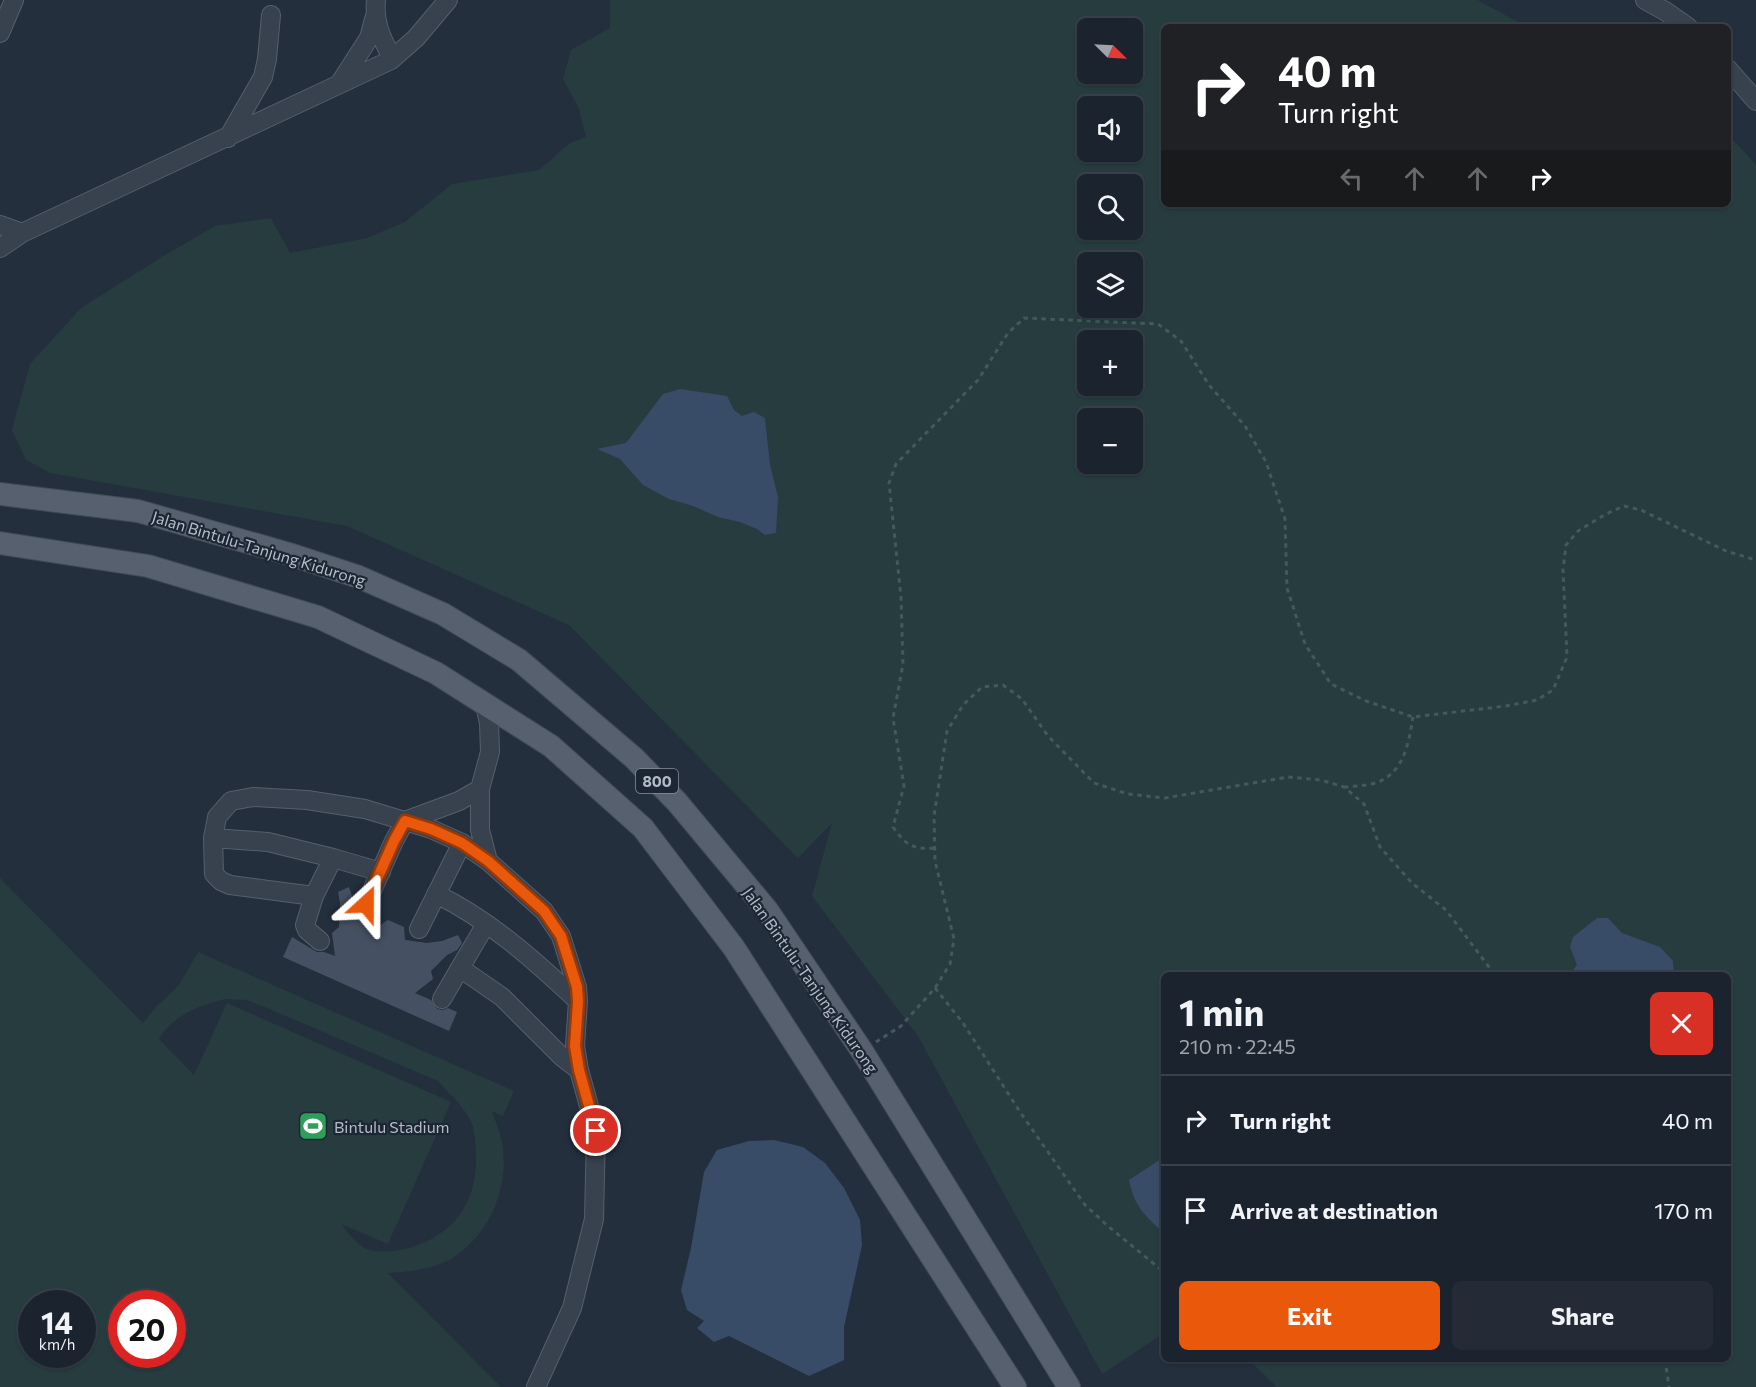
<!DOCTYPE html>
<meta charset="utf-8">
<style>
:root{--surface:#1b232e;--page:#242b36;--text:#f1f3f6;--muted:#a0a4aa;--line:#39404a;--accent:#ea580c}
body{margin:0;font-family:Commissioner,sans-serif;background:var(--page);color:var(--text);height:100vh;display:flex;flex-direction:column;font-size:22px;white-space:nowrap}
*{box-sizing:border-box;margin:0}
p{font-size:20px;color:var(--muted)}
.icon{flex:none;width:33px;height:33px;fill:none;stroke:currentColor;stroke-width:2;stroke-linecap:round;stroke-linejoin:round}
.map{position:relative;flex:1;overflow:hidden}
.side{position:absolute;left:1161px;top:972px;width:570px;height:390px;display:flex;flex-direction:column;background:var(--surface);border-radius:9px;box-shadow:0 2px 4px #0004,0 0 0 2px var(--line)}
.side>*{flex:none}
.guide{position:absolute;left:1161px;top:24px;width:570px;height:183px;border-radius:9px;box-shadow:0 2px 4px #0004,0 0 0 2px var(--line);background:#202124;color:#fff;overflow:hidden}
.needle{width:39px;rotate:114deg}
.fabs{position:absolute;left:1077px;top:18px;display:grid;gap:12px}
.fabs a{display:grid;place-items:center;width:66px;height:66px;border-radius:9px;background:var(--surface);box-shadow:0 2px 4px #0004,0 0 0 2px var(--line);font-size:30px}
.speed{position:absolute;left:18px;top:1290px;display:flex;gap:12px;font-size:30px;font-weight:700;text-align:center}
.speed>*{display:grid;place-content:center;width:78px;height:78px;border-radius:50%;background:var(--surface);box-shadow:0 2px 4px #0004,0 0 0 2px var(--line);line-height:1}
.speed small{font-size:15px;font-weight:400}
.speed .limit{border:9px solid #d22;background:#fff;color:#111}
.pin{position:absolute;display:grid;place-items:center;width:51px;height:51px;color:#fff;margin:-26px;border:3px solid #fff;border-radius:50%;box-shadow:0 2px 6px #0007}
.me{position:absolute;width:66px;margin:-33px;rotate:24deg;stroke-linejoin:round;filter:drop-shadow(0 0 4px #0008)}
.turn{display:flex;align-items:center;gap:21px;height:126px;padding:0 18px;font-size:27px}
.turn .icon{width:78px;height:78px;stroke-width:2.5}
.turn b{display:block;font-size:42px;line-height:51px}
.lanes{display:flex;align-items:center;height:57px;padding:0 18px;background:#0003;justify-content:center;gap:30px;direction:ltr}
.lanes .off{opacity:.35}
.round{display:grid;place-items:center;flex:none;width:63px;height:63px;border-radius:9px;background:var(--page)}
.overview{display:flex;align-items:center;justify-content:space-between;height:102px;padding:0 18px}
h1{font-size:36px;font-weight:700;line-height:45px}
.button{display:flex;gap:12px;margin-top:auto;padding:12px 18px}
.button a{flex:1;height:69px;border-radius:9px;background:var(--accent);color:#fff;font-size:24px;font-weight:700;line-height:69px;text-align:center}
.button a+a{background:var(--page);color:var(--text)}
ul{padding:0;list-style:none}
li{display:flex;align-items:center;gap:18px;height:90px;padding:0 18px;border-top:2px solid var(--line)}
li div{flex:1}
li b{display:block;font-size:22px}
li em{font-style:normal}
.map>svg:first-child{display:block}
</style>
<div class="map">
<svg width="1756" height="1387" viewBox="0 0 1756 1387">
<rect width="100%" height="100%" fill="#242f3e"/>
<!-- green -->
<path fill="#263c3f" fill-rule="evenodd" d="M610,0H1477L1528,27H1164V204H1728V134L1756,165V1387H1277L1248,1359H1728V975H1164V1333L1102,1374L918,1036L812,896L832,823L798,858L569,625L347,526L50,473L26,460L12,430L30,364L81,308L165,255L215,226L271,218L290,253L367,238L405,222L452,184L539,170L570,143L586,137L579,109L563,79L571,50L610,28ZM1088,28H1132V74H1088ZM1088,106H1132V152H1088ZM1088,184H1132V230H1088ZM1088,262H1132V308H1088ZM1088,340H1132V386H1088ZM1088,418H1132V464H1088Z
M0,878L143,1023L156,1007L179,985L198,952L514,1091L503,1116L492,1111C495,1121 500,1132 502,1142C510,1187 490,1235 451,1259C434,1269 408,1272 388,1273L501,1387H0ZM225,999L247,1000L267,1008L438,1081C450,1094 465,1108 472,1124C475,1133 476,1147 476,1156C477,1207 449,1240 400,1250C390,1252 372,1253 363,1247C355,1242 347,1231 341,1224L388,1244L451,1102L227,1003L194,1075L159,1039C172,1016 200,1005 225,999ZM32,1304H82V1354H32ZM122,1304H172V1354H122Z"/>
<!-- water -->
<path fill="#394c67" d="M680,389L727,396L734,410L742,416L754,412L765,418L770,465L778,497L776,533L765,535L757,529L740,522L718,517L693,506L669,499L643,485L620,459L597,449L626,443L663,394Z
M1597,918H1608L1622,933L1660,947L1673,961L1674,975H1569L1577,965L1570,947L1573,937Z
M774,1140L803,1147L825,1163L844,1188L860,1220L862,1245L844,1327V1360L809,1376L729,1336L714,1342L697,1328L704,1321L687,1310L681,1290L691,1248L704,1172L717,1150L749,1141Z
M1164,1157V1233C1145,1216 1134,1206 1129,1180Z"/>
<!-- building -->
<path fill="#455162" d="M349,887L357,911L377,927L388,920L404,927L405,940L427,943L442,941L458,935L462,943L457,950L447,955L431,971L433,979L415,993L431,1000L437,1009L443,1010L448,1008L457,1012L449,1031L283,957L292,937L317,952H324L335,956L332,933L339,927L340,903L338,892Z"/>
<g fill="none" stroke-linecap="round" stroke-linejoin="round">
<!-- minor casing -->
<g stroke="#565f6c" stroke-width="20">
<path id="minor" d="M376,0C374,20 380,35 389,52
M1645,0L1665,11L1688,27
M0,33L14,0
M1728,69L1756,101
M340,83L369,38L375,16
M228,138L263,77L267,59L271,15
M0,225L22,233
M0,248L22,233L391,60L416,38L448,0
M485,705L489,723L490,752L480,789V830L488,861
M213,838L268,842L333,858L381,872
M333,858L314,896L230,885L221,881L214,874L213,838L217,817L231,801L253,797L307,800L365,809L431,829L462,843L488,861L544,911L561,936L577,987L578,1001L575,1046L579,1070L596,1131L594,1219L572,1308L536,1387
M436,894C490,920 535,961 578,1001
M314,896L305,925L307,930L320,941
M366,904L394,841L405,821L459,801L480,789
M486,924L460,968L502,997L562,1057L579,1070
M419,929L462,843
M442,999L460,968"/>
</g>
<!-- major casing -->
<g stroke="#414a57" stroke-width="24">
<path id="major" d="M0,494L138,511L289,554L359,577L443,614L519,660L634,758L677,802L767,910L862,1051L1069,1387
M0,543L148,566L318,617L436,673L551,746L643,828L734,948L1015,1387"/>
</g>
<!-- path -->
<path stroke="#44595c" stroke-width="3" stroke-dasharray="4.5 4.5" stroke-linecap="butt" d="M1344,787C1355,786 1368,786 1378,782C1404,772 1409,742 1413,717
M934,848C912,850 905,844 893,827L904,786L893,718L903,664L901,597L889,483L896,464L978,380L1008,333L1024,318L1158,324L1181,341L1209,385L1245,426L1266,462L1285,519L1287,588L1305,644L1331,684L1366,701L1413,717L1506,706L1537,700L1553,690L1567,657L1563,570L1566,545L1578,531L1606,514L1624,506L1641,510L1726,551L1756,560
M935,988L963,1023L1020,1112L1085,1205L1109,1227L1164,1272
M876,1042L901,1026L935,988L950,964L954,939L935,861L934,816L947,731L963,705L982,687L1003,685L1022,699L1048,736L1094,783L1128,794L1165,798L1288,777L1321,780L1344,787L1364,804L1380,847L1412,883L1446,910L1495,975
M1665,1359L1669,1387"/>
<!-- minor -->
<use href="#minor" stroke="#38414e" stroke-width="18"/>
<!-- major -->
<use href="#major" stroke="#56606e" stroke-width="22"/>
</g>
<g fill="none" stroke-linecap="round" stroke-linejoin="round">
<!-- route casing -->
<g stroke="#983908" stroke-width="15">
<path id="route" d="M366,904L394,841L405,821L431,829L462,843L488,861L544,911L561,936L577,987L578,1002L575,1046L579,1070L596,1131"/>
</g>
<!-- route -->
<use href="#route" stroke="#ea580c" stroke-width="10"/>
</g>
<!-- icons -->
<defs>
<g id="stadium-square" transform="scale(1.5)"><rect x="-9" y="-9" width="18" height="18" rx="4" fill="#2e9e5b" stroke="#1d2633"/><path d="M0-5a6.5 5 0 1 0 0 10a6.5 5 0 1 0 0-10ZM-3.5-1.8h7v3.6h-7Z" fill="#fff"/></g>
</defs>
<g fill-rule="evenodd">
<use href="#stadium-square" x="313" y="1126"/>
</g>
<g text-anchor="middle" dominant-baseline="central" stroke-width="4.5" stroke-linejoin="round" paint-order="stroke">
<!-- shield labels -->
<rect fill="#1d2633" stroke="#878f9c" stroke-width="1.5" x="636" y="769" width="42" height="24" rx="4.5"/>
<g font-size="15" font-weight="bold" fill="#b4bcc9">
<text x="657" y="781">800</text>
</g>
<!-- street labels -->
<g font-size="16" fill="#b4bcc9" stroke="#1d2633">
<text transform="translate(259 548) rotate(17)">Jalan Bintulu-Tanjung Kidurong</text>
<text transform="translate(811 980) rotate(55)">Jalan Bintulu-Tanjung Kidurong</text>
</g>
<!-- poi labels -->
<g font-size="16" fill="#b4bcc9" stroke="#1d2633" text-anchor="start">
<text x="334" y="1126">Bintulu Stadium</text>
</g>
</g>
</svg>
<div class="fabs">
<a><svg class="needle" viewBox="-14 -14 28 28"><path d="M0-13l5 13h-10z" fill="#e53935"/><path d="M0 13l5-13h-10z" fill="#a0a4aa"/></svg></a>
<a><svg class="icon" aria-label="sound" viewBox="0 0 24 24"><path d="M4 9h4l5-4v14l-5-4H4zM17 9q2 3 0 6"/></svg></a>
<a><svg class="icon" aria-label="search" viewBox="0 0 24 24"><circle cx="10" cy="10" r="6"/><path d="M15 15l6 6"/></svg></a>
<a><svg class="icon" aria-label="layers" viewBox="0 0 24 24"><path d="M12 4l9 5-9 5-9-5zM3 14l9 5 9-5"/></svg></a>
<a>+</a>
<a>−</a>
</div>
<div class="speed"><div>14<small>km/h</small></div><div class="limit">20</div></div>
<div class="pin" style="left:596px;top:1131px;background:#d93025"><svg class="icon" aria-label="arrive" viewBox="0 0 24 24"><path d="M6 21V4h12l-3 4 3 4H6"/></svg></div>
<svg class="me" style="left:366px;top:904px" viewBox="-20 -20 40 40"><path d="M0-17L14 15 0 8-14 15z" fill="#ea580c" stroke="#fff" stroke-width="4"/></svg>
<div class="guide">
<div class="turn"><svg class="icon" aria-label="right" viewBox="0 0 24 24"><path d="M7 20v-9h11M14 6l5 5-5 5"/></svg><div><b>40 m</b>Turn right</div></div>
<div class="lanes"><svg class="icon off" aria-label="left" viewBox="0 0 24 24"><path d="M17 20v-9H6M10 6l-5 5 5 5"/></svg><svg class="icon off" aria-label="ahead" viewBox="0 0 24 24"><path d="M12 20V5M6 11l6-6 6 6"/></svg><svg class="icon off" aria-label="ahead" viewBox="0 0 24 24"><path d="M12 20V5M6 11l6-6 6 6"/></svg><svg class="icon" aria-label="right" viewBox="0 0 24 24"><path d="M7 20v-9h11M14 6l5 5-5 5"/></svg></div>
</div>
<section class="side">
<div class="overview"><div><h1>1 min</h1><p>210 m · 22:45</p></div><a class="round" style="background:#d93025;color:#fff"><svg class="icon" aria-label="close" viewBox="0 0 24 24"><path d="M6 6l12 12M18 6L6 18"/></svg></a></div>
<ul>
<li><svg class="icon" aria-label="right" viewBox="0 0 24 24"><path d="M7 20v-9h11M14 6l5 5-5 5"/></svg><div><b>Turn right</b></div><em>40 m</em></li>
<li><svg class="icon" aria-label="arrive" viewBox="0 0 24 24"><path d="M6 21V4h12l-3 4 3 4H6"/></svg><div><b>Arrive at destination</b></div><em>170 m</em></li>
</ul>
<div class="button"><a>Exit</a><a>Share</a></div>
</section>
</div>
